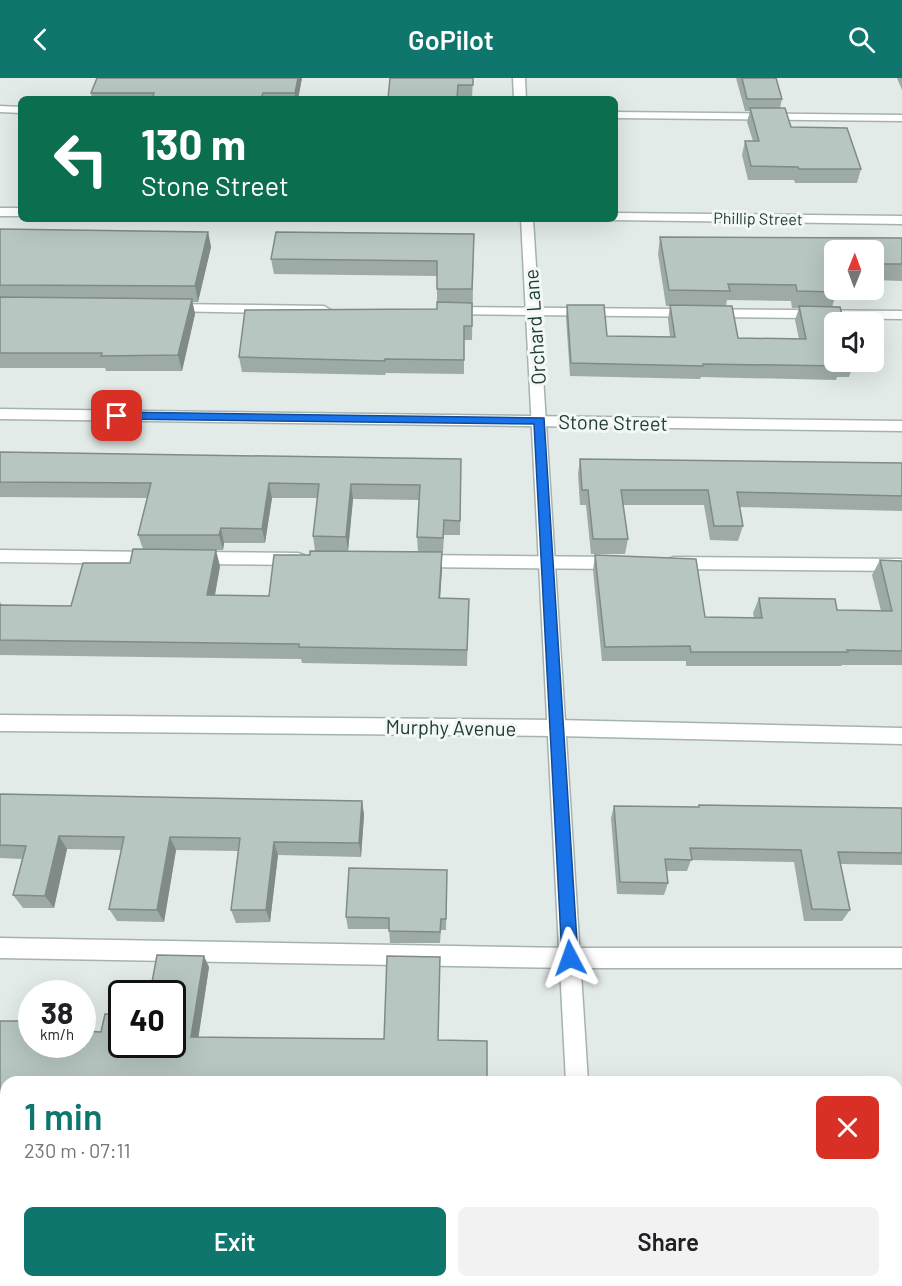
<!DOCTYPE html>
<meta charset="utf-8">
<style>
:root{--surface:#fff;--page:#f2f2f2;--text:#202124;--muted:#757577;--accent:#0f766e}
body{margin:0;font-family:Barlow,sans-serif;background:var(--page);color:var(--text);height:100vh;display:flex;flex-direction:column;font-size:22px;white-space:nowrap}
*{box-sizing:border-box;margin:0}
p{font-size:20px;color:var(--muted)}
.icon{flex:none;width:33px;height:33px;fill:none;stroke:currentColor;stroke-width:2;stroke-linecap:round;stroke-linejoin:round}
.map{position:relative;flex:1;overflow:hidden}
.panel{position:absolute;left:0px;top:998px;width:903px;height:212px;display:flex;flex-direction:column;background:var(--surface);border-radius:18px 18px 0 0;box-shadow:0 6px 24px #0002}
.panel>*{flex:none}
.guide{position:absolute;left:18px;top:18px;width:600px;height:126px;border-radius:9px;box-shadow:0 6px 24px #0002;background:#0b6e4f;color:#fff;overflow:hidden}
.needle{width:39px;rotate:1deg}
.buttons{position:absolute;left:824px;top:162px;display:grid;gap:12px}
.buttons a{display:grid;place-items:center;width:60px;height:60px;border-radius:9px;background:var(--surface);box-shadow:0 6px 24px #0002;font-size:30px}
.speed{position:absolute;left:18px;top:902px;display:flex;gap:12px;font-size:30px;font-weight:700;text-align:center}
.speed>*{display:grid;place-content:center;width:78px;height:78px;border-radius:50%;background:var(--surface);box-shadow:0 6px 24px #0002;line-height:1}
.speed small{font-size:15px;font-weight:400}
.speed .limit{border:3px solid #111;border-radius:9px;background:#fff;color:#111}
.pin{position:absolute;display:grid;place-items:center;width:51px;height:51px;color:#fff;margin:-26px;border-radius:12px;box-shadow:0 3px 9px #0006}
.me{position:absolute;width:66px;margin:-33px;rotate:356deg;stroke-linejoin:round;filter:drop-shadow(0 0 4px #0008)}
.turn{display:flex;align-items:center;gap:21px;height:126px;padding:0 24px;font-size:27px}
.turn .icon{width:78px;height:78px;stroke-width:2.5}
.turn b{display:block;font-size:42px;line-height:51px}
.round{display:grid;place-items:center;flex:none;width:63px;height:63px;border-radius:9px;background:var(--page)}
.headline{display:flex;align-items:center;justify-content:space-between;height:102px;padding:0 24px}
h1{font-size:36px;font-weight:600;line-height:45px;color:var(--accent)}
.action{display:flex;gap:12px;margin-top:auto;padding:12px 24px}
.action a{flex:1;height:69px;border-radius:9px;background:var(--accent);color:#fff;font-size:24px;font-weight:600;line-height:69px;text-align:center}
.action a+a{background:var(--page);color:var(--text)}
header{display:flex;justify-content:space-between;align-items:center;height:78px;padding:0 24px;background:var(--accent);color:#fff;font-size:27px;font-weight:600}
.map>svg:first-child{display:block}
</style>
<header><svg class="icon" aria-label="back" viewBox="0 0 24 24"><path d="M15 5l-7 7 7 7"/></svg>GoPilot<svg class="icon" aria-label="search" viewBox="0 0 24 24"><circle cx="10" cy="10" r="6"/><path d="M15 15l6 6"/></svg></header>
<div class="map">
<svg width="902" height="1208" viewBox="0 0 902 1208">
<rect width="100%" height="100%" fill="#e2ebe8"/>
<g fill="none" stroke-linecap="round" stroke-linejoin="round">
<!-- service casing -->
<g stroke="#a5b3af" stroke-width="3">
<path id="service" d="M0,28L21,29V35L0,34Z
M615,34L902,37V43L615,40Z
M169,226L324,228L331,232L324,236L164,233L162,230L164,227Z
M448,229L902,233V241L443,236L441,233L443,230Z
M0,472L154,474L160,476L162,480L160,484L154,486L0,484Z
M194,474L298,475L304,477L306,481L304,485L298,487L194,486L188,484L186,480L188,476Z
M419,477L616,479L622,481L624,485L622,489L616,491L419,489L413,487L411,483L413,479Z
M674,479L902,481V493L674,491L668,489L666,485L668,481Z
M0,860L570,870H902V890H570L0,880Z"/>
</g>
<!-- minor casing -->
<g stroke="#a5b3af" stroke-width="3">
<path id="minor" d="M0,130H21V138H0Z
M615,135L902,138V146L611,142L615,141Z
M0,331L902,343V353L0,341Z
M0,637L557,642L902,650V666L557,658L0,653Z
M0,1131H6V1155H0Z"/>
</g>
<!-- tertiary casing -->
<g stroke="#a5b3af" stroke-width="3">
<path id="tertiary" d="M513,0H525L526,21H514Z
M521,141H533L588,1004H566Z
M575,1203H599L600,1208H576Z"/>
</g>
<!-- service -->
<use href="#service" fill="#fff" fill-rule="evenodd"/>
<!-- minor -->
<use href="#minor" fill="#fff" fill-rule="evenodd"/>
<!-- tertiary -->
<use href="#tertiary" fill="#fff" fill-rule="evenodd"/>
</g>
<!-- wall -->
<path fill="#9daaa6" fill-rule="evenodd" d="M97,0H302L298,21H92L91,15Z
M473,0L472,21H388Z
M736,0H776L782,21L780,30L791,49L861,91L857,105H795L794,102H748L742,77L745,63H753L747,44L750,33H745Z
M897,0H902V12Z
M0,151L208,154L211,169L198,224H192L195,236L182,293H106L105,290H0Z
M474,156L472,262H464V296L386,295L385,297L242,294L239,279L437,231V198L274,196L271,181Z
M660,159L902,160V203L873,202V172H834V212L837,214L832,229L854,286L849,299H837L836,302L701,299L700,301L570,298L566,240L567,227L607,258L670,259L668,241L670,228H666L658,176ZM727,222L791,223L792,230H799L795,242L799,261L738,260L726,228Z
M0,374L461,381L460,457H444L443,474H418L417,459L419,422L353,421L348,473H315L313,458L317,420H272L265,465H224L223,472L143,471L138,457L147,420L0,419Z
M580,381L902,385V433L739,429L743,448L738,463L710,462L704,427H623L628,461L625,476H591L586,427H580L578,396Z
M595,477L705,539L754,540L753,535L759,520L837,532L881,533L872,497L880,482L902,483V587H842L841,588H686V583H602L593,492Z
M220,488L215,517L269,518L442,491L440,520L469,521L467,588L302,585L301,581L0,577V524L2,527L71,528Z
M0,716L362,723L364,737L361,779L278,777L270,844L236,845L231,832L238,773L176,772L164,844L117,843L109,831L122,772L67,771L54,830H23L13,817L22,781L0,780Z
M699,727L902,730V787L840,786L850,832L842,843H804L794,784L691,782L687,793H667L668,805L664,817L617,816L611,740L614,728L698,729Z
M447,792L446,852H441L440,865H390L389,851H348L346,839Z
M440,879L438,962L6,1004V1023H0V943L32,966H122L209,889L198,960L384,961Z"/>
<!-- shaded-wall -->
<path fill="#808b87" d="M298,0H302L298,21H295V15Z
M208,154L211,169L198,224L195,208Z
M192,221L195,236L182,293L178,277Z
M269,405L272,420L265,465L262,451Z
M351,406L353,421L348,473L346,459Z
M221,450L224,465L223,472L219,457Z
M216,472L220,488L212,533L207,517Z
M442,474V491L439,536V520Z
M362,723L364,737L361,779L359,765Z
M59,758L67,771L54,830L45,818Z
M170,759L176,772L164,844L157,832Z
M274,764L278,777L270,844L266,832Z
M204,878L209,889L197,969L191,959Z
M23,943L32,952V958L21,952Z"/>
<!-- building -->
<path fill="#b7c6c1" stroke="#808b87" stroke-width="1.5" d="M97,0H298L295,15H263L261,21H152L154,15H91Z
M390,0H473V7H458L457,21H388Z
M742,0H776L782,21H747Z
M750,30H785L791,49L847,50L861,91H799L798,89L751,88L745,63H759Z
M0,151L208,154L195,208L0,207Z
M276,154L474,156L472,211H437V183L271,181Z
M660,159L902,160V186H873V172H834V186H830L834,200V212H837V214L797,213L796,207L728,206L730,213L669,212Z
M0,219L192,221L178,277L101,278L102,275H0Z
M437,224L472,225V248H464V282L385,281V283L239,279L245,232L437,231Z
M567,227H604L607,258L675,259L670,227L732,228L738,260L806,261L799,228L840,229L844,244H834V284H853L854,286L840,285L841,288L703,286V288L571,285Z
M0,374L461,381L460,443L444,442L443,460L417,459L420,407L351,406L346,459L313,458L319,406L269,405L262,451L221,450L219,457H138L151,405L0,404Z
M580,381L902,385V418L737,414L743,448H714L708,412H621L628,461H593L588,412H582Z
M133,471L216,472L207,517L269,518L274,477H310V473L442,474L439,520L469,521L467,572L299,569V566L0,562V527L71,528L83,485H130Z
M595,477L696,481L705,539L762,540L759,520L835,521L837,532L892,533L880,482L902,483V573L847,572L848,574H691L690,568L605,569Z
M0,716L362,723L359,765L274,764L266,832H231L240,760L170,759L157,832L109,831L124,759L59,758L45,818L13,817L26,768L0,767Z
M699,727L902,730V775L838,774L850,832L812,831L801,772L690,770L692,782L665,781L668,805L620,804L614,728L699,729Z
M349,790L447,792L446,841H441L440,854L389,853V840L346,839Z
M157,877L204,878L191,959L384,961L387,878L440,879L438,962L487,963V1004H6V1015H0V943H23L21,952H32V966H82V953L101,954L105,936H122V966H172V915H150Z"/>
<!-- route -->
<path fill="#1a73e8" stroke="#114b97" stroke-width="1.5" d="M117,334L544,340L578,880L576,885L570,887L565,885L562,880L534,346L117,341L112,338Z"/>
<g text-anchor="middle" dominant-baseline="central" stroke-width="6" stroke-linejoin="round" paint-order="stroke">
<!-- far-street labels -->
<g font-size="16" fill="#223b37" stroke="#f2f8f5">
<text transform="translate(758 140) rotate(1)">Phillip Street</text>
</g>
<!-- street labels -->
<g font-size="20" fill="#223b37" stroke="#f2f8f5">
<text transform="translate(534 249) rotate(-94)">Orchard Lane</text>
<text transform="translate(613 344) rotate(1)">Stone Street</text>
<text transform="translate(451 649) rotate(1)">Murphy Avenue</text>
</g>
</g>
</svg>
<div class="buttons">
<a><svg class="needle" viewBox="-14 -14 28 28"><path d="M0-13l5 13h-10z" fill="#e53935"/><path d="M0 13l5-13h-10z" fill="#757577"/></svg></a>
<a><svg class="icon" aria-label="sound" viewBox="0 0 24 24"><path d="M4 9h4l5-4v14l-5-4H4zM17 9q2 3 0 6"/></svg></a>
</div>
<div class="speed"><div>38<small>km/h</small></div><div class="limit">40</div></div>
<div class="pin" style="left:117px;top:338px;background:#d93025"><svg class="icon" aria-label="arrive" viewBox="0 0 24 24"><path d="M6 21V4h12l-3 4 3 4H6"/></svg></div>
<svg class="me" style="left:570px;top:880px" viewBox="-20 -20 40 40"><path d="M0-17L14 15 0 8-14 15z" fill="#1a73e8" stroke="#fff" stroke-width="4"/></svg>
<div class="guide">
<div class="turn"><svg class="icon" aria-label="left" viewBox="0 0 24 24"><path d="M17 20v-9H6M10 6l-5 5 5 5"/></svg><div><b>130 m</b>Stone Street</div></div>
</div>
<section class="panel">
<div class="headline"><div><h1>1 min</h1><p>230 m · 07:11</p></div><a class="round" style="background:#d93025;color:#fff"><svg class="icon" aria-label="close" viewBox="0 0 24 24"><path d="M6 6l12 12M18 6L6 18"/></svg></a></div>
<div class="action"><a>Exit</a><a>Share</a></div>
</section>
</div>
